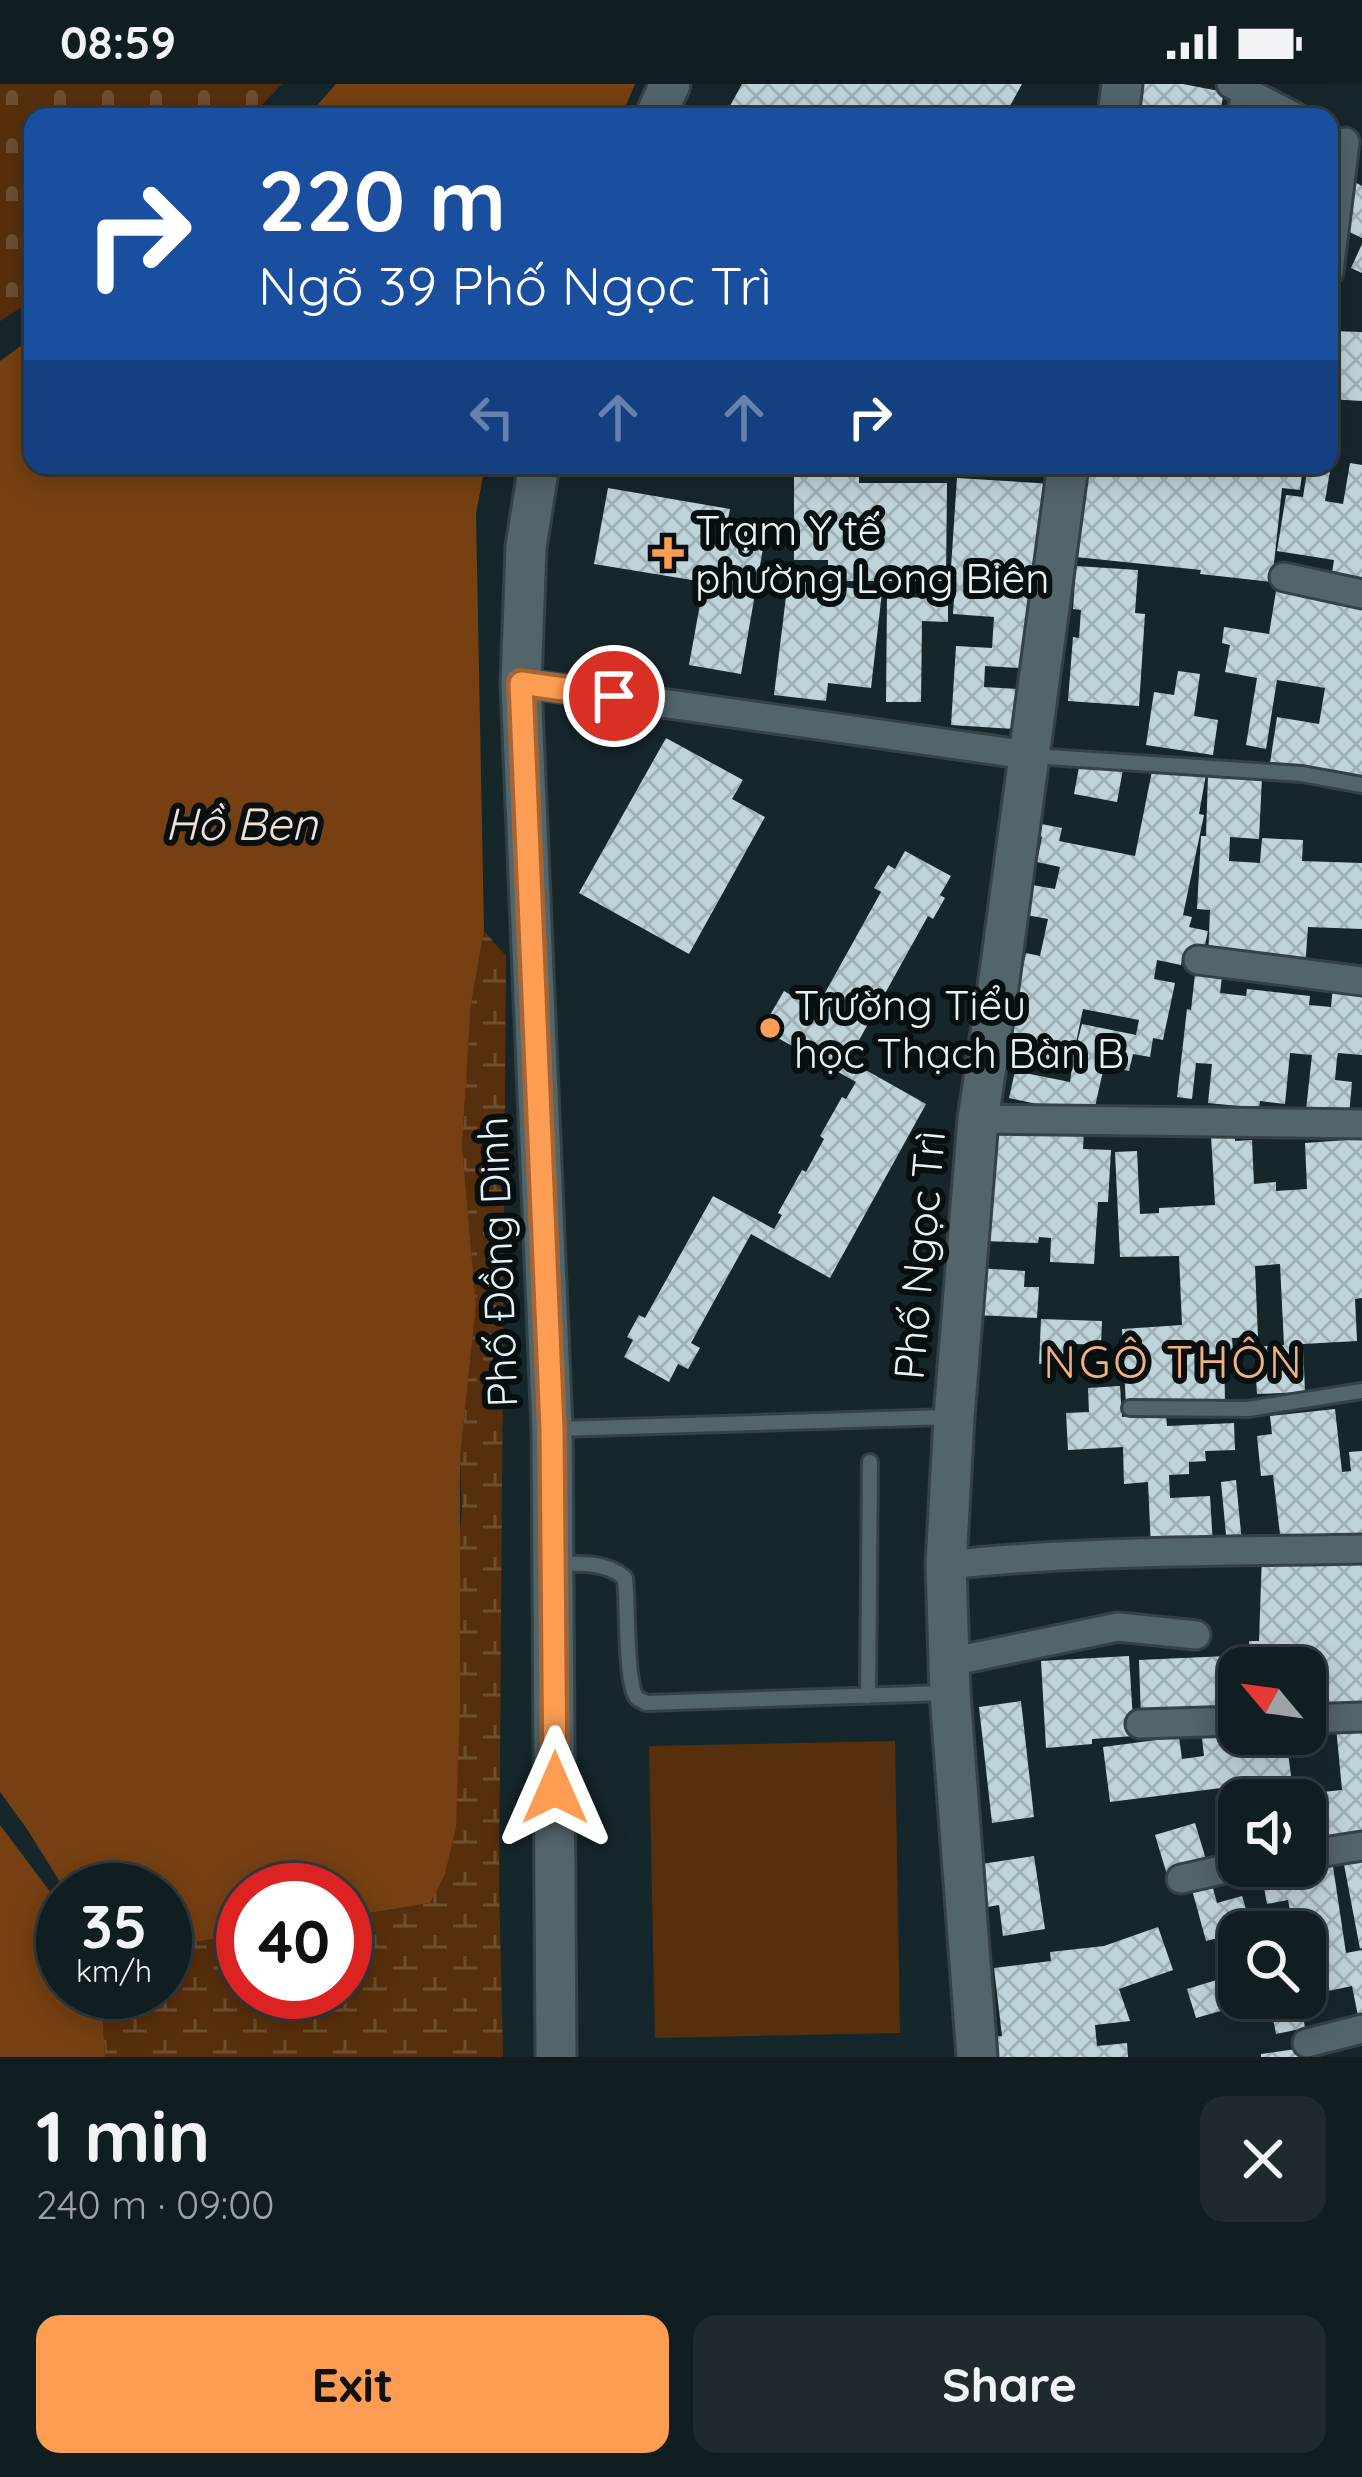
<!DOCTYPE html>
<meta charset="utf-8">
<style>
:root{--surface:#101d21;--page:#1e2a2e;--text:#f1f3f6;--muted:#9ca2a5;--line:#303b3f;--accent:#fc9d53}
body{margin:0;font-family:Quicksand,sans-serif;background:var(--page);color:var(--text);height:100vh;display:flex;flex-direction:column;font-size:45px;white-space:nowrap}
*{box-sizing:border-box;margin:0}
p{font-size:39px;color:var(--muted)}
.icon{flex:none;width:66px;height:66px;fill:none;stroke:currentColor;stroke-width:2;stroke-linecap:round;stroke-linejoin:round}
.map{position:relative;height:1973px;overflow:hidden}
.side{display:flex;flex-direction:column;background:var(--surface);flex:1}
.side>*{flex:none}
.top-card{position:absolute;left:24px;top:24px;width:1314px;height:366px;border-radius:24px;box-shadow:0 6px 30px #0003,0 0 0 3px var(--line);background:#1a4fa0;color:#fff;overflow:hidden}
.needle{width:78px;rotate:299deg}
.tools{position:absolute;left:1218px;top:1563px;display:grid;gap:24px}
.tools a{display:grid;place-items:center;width:108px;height:108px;border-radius:24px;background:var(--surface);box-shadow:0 6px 30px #0003,0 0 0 3px var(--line);font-size:60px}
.speed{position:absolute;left:36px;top:1779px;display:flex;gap:24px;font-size:60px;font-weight:700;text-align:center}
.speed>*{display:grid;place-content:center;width:156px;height:156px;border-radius:50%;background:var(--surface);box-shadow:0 6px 30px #0003,0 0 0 3px var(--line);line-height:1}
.speed small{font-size:30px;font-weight:400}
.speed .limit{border:18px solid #d22;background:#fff;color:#111}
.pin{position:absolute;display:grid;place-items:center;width:102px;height:102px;color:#fff;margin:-51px;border:6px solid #fff;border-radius:50%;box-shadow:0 3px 12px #0007}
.me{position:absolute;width:132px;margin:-66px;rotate:0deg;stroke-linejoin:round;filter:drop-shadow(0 0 9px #0008)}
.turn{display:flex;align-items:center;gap:42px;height:252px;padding:0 36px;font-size:54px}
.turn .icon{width:156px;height:156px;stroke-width:2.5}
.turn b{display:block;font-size:84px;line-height:102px}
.lanes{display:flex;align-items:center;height:114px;padding:0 36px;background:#0003;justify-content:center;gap:60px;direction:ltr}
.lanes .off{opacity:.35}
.round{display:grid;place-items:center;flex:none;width:126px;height:126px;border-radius:24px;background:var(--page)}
.headline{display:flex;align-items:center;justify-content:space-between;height:204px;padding:0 36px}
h1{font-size:72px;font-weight:700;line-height:90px}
.primary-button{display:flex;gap:24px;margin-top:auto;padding:24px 36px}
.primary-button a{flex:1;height:138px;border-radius:24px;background:var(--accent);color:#111;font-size:48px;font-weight:700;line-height:138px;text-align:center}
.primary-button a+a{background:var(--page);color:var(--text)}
.status{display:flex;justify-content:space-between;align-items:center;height:84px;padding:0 60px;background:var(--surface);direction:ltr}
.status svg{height:33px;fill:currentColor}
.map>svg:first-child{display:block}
</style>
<div class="status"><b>08:59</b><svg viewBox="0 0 49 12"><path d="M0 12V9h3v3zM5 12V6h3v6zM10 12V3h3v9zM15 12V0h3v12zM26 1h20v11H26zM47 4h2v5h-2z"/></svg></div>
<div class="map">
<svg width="1362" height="1973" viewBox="0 0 1362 1973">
<defs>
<pattern id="wetland-marsh" width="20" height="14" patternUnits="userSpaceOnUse" patternTransform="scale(3)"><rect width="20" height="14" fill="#582f0c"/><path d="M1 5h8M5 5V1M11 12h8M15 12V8" fill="none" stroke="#704e30"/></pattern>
<pattern id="cemetery-stones" width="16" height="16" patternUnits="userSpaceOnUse" patternTransform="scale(3)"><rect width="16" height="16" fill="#582f0c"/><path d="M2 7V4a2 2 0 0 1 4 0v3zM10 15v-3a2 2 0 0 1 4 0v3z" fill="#704e30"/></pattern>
<pattern id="building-cross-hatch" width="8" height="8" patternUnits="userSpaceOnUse" patternTransform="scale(3)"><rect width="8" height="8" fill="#bfd4da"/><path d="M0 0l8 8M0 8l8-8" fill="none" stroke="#a0b1b6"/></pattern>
</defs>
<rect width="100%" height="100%" fill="#16272c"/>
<!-- wetland -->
<path fill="url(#wetland-marsh)" d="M484,847L506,872L499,1801L503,1973H105L101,1908H165V1863L243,1850V1908H345V1833L430,1819L462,1424L460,1374L476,1221L462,1061L471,920Z"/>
<!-- cemetery -->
<path fill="url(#cemetery-stones)" d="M0,0H282L250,33H33V216L0,237Z"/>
<!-- pitch -->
<path fill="#582f0c" d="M895,1657L900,1949L655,1954L649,1662Z"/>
<!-- water -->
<path fill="#764012" d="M336,0H635L621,33H307Z
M33,253V381H485L476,430L484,847L471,920L462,1061L476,1221L460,1374V1617L456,1743L445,1790L430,1819L345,1833V1806H243V1850L165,1863V1806H65L27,1745L0,1708V277Z
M0,1741L63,1825V1908H101L105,1973H0Z"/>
<!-- building -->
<path fill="url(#building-cross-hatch)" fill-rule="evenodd" d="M742,0H1022L1004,33H724Z
M1138,0H1183L1224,8L1219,33H1132Z
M1347,94L1362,102V154L1339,143Z
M1362,160V189L1351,184Z
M1332,247L1362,248V317L1329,315Z
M1329,349L1336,350L1331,380L1329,379Z
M1350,379L1362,381V498L1353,496L1354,492L1332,489L1334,476L1277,467L1286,411L1303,413L1308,381H1331L1325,417L1343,420Z
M794,381H859V399H947L946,497H828V476H794Z
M1086,381H1303L1300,406L1282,404L1272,498L1200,490L1201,486L1076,473Z
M957,394L1053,400L1032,585L985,582L984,603L1033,606L1030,646L951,641L956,562L992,564L994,533L953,530L955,499L950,498Z
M608,404L730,425L727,440L766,447L741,590L689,581L704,498L594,480Z
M1076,482L1138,486L1135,529L1145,530L1139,622L1068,617L1073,553L1079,554L1081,526L1073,525Z
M788,496L882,508L871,604L828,599L826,617L774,611Z
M1277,501L1362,514V693L1270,679L1277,633L1319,640L1325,604L1277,596L1266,665L1246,661L1257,594L1225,588L1230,561L1222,559L1224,543L1269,550Z
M887,513L948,514V538L922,537L921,618H886Z
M1178,587L1200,590L1194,632L1218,636L1213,671L1146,661L1154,608L1174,611Z
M666,654L743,696L732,715L765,733L689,870L579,809Z
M1080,678L1123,685L1117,718L1074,710Z
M1153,682L1206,690L1199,730L1204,731L1183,831L1192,833L1189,843L1208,847L1202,875L1183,871L1181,881L1157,876L1154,895L1175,899L1163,956L1153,954L1150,973L1133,970L1129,987L1104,982L1093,1032L1009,1014L1015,987L1070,998L1072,984L1004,971L1026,869L1040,872L1048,835L1021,830L1027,800L1055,805L1060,783L1037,778L1042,753L1033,751L1036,739L1062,744L1059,757L1135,772ZM1083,925L1139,936L1136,951L1082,940L1072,978Z
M1208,691L1262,693L1259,755L1230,753L1229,777L1260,779L1262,754L1303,756L1302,777L1362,779V845L1308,843L1305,884L1208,877L1210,826L1197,825L1201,752H1206Z
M905,767L951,792L940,811L945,814L933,835L928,832L848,976L926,1020L830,1194L751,1150L691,1259L700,1264L688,1285L678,1280L669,1298L624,1273L633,1256L627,1253L639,1231L645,1234L713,1112L774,1145L782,1131L778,1129L802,1086L806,1088L824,1055L820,1052L842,1013L846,1015L856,998L762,945L784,907L816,925L881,808L874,804L888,781L895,785Z
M1196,881L1223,884L1220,909L1246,912L1247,905L1310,912L1309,921L1331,923L1333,902L1362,905V971L1338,969L1337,974L1335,996L1352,998L1349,1031L1306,1026L1312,971L1290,969L1285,1020L1260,1017L1259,1024L1208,1019L1212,980L1196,979L1192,1015L1177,1013L1187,925L1191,926Z
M989,1041L1084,1045L1083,1065L1111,1066L1108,1118H1098L1094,1180L1050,1178L1051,1154L1039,1153L1038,1159L983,1157Z
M1362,1045V1214L1355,1215L1357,1257L1303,1260L1305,1308L1257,1310L1254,1263L1284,1261L1280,1180L1255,1182L1258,1253L1232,1254L1233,1267H1224L1225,1317L1126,1322L1122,1245L1182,1241L1179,1172L1120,1173L1115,1068L1137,1067L1140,1130L1159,1129V1124L1215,1121L1211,1051L1235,1050V1057L1252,1056L1254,1100L1276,1098V1107L1307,1105L1305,1059L1347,1056V1046Z
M977,1184L1025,1187L1024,1203H1039L1037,1234L975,1231Z
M1041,1235L1102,1237L1101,1261L1075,1260V1281L1039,1280Z
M1120,1302L1122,1333L1166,1331L1167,1342L1234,1339L1235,1366L1205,1367L1206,1377L1189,1378V1390L1169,1391L1170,1414L1210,1412L1213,1462L1151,1465L1148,1398L1124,1400L1123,1363L1068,1366L1066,1329L1089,1328L1088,1304Z
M1335,1325L1342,1388L1351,1387L1349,1368L1362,1367V1460L1281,1459L1273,1391L1261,1392L1257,1352L1272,1350L1270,1332Z
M1236,1396L1242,1459L1227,1461L1221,1398Z
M1362,1469V1626L1305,1629L1306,1584L1249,1583V1557H1259L1262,1471Z
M1129,1572L1134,1652L1092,1655V1660L1046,1664L1041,1577Z
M1227,1572L1229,1631L1141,1634L1139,1576Z
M1021,1617L1034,1733L992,1739L979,1623Z
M1362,1640V1757L1308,1763L1305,1716H1303L1302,1710L1342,1706L1336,1643Z
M1239,1649L1256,1650L1257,1655L1286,1652L1294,1716H1255L1253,1700L1110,1718L1103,1663L1179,1653L1182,1675L1204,1672L1202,1654Z
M1195,1739L1208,1782L1168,1794L1155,1751Z
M1362,1766V1864L1360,1865L1342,1770Z
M1331,1769L1346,1869L1362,1866V1942H1360L1352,1902L1314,1910L1316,1923L1302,1926L1305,1944L1276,1950L1269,1914H1305V1848H1294L1288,1816L1267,1820L1260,1782H1305Z
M1034,1772L1045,1845L1003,1852L999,1821L987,1823L981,1780Z
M1211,1797L1217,1819L1242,1812L1253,1848H1239V1885L1235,1886L1226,1852L1206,1857L1191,1802Z
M1158,1843L1173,1886L1119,1905L1130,1937L1095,1941L1097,1962L1127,1959L1128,1973H992L990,1953L1002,1952L994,1884L1051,1877L1050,1868L1104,1862Z
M1233,1891L1242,1921L1196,1934L1187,1905Z
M1310,1963L1311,1973H1261V1970Z"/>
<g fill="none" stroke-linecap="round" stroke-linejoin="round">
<!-- lane casing -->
<g stroke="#344246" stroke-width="20">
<path id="lane" d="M1234,33L1240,6L1244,3
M1033,672L1302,690L1362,701
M1130,1324L1248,1325L1362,1307
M557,1345L949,1333
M554,1480C578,1480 606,1477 625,1494C628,1517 625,1601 637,1614C640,1616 643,1617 646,1619L945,1609
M868,1612L870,1378"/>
</g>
<!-- street casing -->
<g stroke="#344246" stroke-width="33">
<path id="street" d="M1231,0L1295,33
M1329,187L1345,58
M1284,493L1362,510
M521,599L1028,671
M1198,876L1362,897
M978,1035L1362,1040
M946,1481C1085,1466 1223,1468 1362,1465
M950,1578L1118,1543L1196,1551
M1305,1635L1362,1633
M1140,1640L1239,1637
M1305,1771L1362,1762
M1181,1795L1239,1782
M1307,1959L1362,1945"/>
</g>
<!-- secondary casing -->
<g stroke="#344246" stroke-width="45">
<path id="secondary" d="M655,33L670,0
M1118,33L1122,0
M539,381L526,463L521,599L552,1345L556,1973
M977,1973L950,1609L946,1481L954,1333L978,1035L999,896L1068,381"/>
</g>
<!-- lane -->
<use href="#lane" stroke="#52656a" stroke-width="14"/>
<!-- street -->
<use href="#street" stroke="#52656a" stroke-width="27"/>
<!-- secondary -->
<use href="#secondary" stroke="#52656a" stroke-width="39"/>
</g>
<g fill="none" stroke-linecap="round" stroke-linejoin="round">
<!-- route casing -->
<g stroke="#a46636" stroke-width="30">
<path id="route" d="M555,1704L552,1345L521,599L614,612"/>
</g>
<!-- route -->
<use href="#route" stroke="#fc9d53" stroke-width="21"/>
</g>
<!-- markers -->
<g fill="#fc9d53" stroke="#070f11" stroke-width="4.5">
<path d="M662 451h12v12h12v12h-12v12h-12v-12h-12v-12h12z"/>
<circle cx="770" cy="944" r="12"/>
</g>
<g text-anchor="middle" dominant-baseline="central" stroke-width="12" stroke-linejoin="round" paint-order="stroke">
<!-- poi labels -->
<g font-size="42" fill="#e7f2f5" stroke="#070f11" text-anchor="start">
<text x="695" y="445">Trạm Y tế<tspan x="695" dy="48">phường Long Biên</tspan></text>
<text x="794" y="920">Trường Tiểu<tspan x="794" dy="48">học Thạch Bàn B</tspan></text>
</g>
<!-- street labels -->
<g font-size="42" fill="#e7f2f5" stroke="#070f11">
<text transform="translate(919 1171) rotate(-85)">Phố Ngọc Trì</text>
<text transform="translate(497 1178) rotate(-92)">Phố Đồng Dinh</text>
</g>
<!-- water labels -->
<g font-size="45" font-style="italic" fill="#f4e0d2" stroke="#070f11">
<text x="241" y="739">Hồ Ben</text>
</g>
<!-- neighbourhood labels -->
<g font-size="45" letter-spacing="3" fill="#f3b080" stroke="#070f11">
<text x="1174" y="1277">NGÔ THÔN</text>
</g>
</g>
</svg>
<div class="tools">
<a><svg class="needle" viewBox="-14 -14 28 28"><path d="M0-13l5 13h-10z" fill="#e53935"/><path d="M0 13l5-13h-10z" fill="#9ca2a5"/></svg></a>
<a><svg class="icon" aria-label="sound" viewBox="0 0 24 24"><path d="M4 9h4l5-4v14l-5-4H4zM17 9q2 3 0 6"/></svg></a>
<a><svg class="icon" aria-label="search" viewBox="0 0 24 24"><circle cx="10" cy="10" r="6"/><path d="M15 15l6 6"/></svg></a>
</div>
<div class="speed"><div>35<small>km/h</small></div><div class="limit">40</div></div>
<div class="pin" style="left:614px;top:612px;background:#d93025"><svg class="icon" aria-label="arrive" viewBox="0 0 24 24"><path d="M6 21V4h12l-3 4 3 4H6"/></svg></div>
<svg class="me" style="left:555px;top:1704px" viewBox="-20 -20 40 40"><path d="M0-17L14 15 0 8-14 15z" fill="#fc9d53" stroke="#fff" stroke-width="4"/></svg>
<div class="top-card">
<div class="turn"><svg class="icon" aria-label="right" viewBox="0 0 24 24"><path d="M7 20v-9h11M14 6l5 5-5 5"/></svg><div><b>220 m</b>Ngõ 39 Phố Ngọc Trì</div></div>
<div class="lanes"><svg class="icon off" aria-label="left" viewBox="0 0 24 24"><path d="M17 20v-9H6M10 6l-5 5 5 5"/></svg><svg class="icon off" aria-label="ahead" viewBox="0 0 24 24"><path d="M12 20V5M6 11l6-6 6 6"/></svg><svg class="icon off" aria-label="ahead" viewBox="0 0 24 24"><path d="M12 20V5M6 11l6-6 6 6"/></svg><svg class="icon" aria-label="right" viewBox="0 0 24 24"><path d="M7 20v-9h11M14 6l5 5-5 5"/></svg></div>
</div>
</div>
<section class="side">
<div class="headline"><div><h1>1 min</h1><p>240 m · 09:00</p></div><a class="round"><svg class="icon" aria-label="close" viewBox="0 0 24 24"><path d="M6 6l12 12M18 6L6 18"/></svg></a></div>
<div class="primary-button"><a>Exit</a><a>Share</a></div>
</section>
